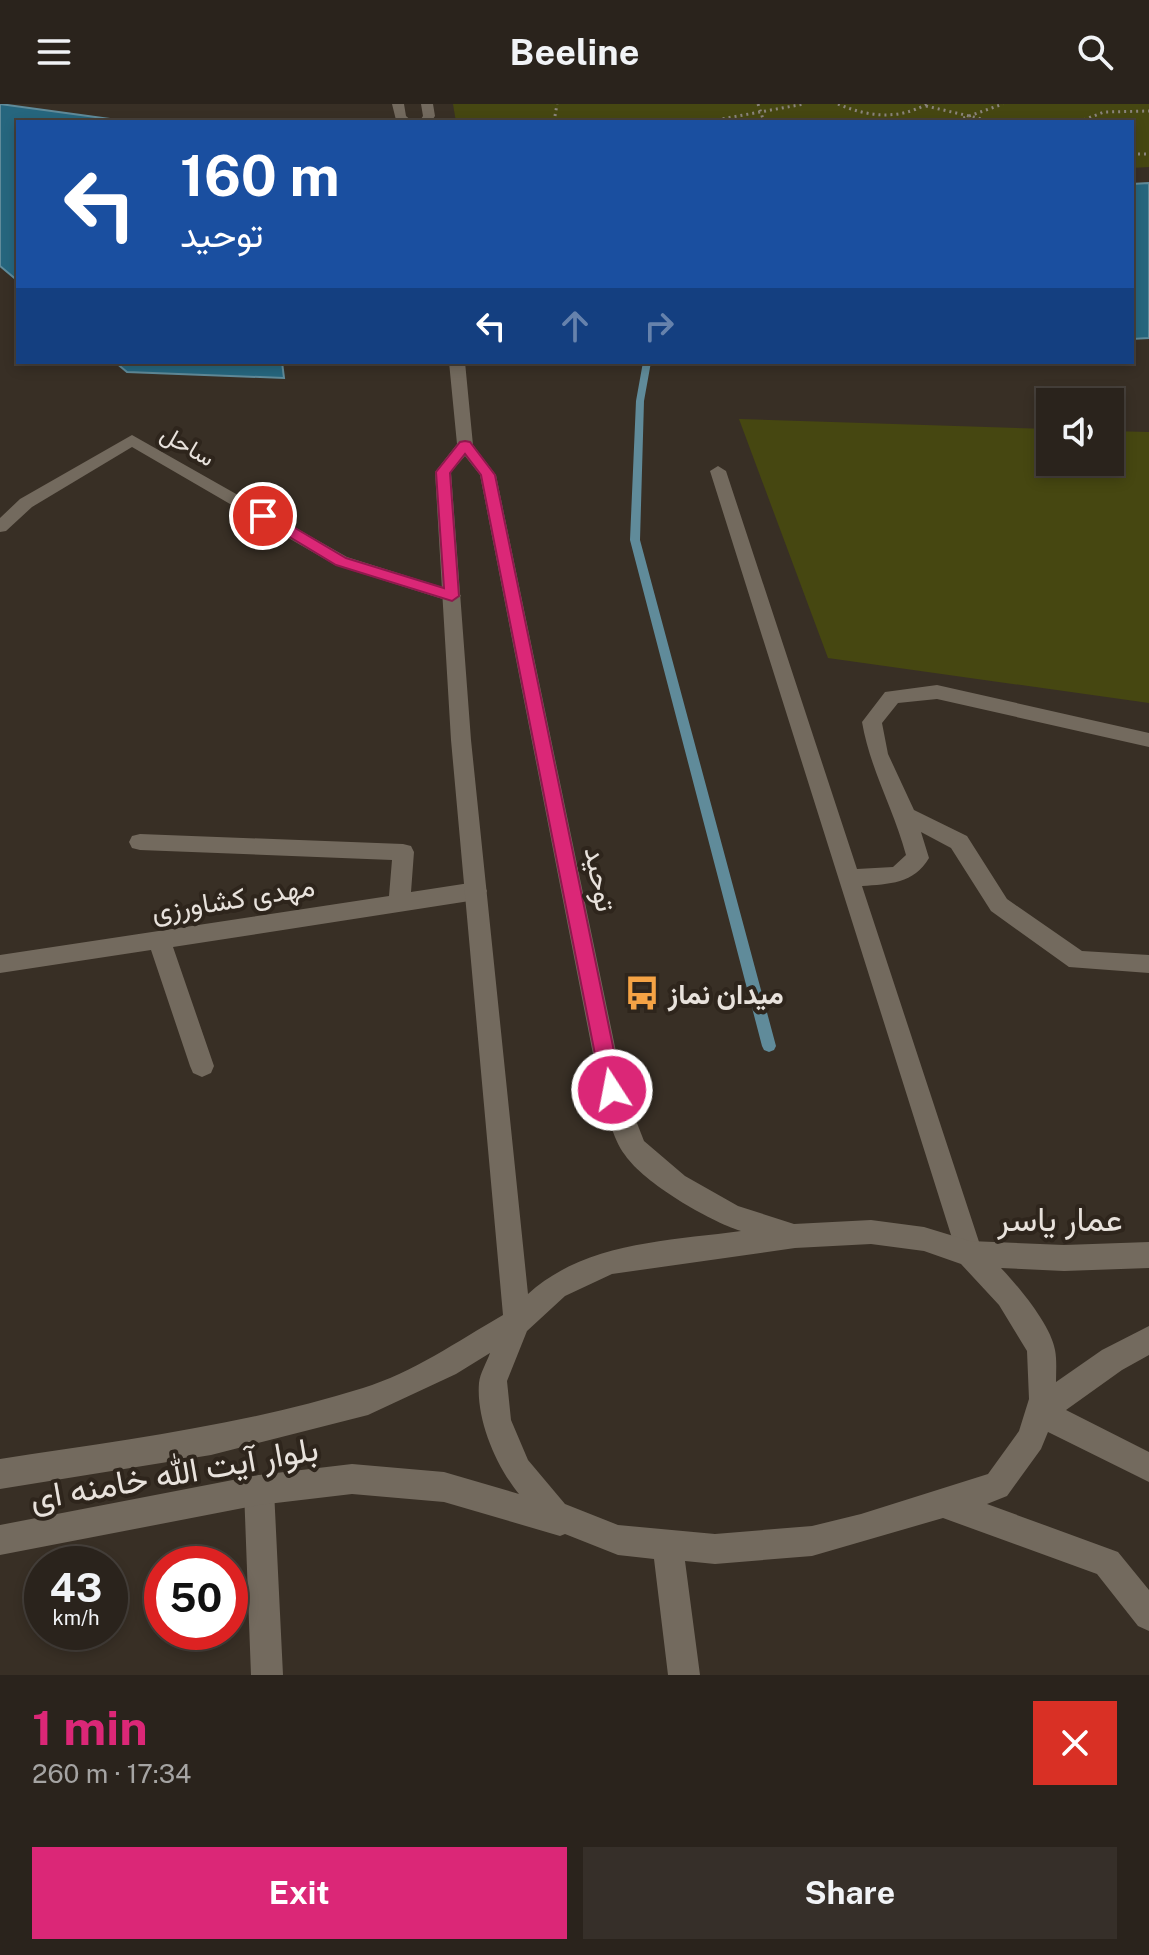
<!DOCTYPE html>
<meta charset="utf-8">
<style>
:root{--surface:#2a231c;--page:#362f29;--text:#f1f3f6;--muted:#a5a4a3;--line:#46403b;--accent:#db2777}
body{margin:0;font-family:"Public Sans",Vazirmatn,sans-serif;background:var(--page);color:var(--text);height:100vh;display:flex;flex-direction:column;font-size:30px;white-space:nowrap}
*{box-sizing:border-box;margin:0}
p{font-size:26px;color:var(--muted)}
.icon{flex:none;width:44px;height:44px;fill:none;stroke:currentColor;stroke-width:2;stroke-linecap:round;stroke-linejoin:round}
.map{position:relative;height:1571px;overflow:hidden}
.sheet{display:flex;flex-direction:column;background:var(--surface);flex:1}
.sheet>*{flex:none}
.top-card{position:absolute;left:16px;top:16px;width:1118px;height:244px;border-radius:0px;box-shadow:0 4px 12px #0003,0 0 0 2px var(--line);background:#1a4fa0;color:#fff;overflow:hidden}
.fabs{position:absolute;left:1036px;top:284px;display:grid;gap:16px}
.fabs a{display:grid;place-items:center;width:88px;height:88px;border-radius:0px;background:var(--surface);box-shadow:0 4px 12px #0003,0 0 0 2px var(--line);font-size:40px}
.speed{position:absolute;left:24px;top:1442px;display:flex;gap:16px;font-size:40px;font-weight:700;text-align:center}
.speed>*{display:grid;place-content:center;width:104px;height:104px;border-radius:50%;background:var(--surface);box-shadow:0 4px 12px #0003,0 0 0 2px var(--line);line-height:1}
.speed small{font-size:20px;font-weight:400}
.speed .limit{border:12px solid #d22;background:#fff;color:#111}
.pin{position:absolute;display:grid;place-items:center;width:68px;height:68px;color:#fff;margin:-34px;border:4px solid #fff;border-radius:50%;box-shadow:0 2px 8px #0007}
.me{position:absolute;width:88px;margin:-44px;rotate:349deg;stroke-linejoin:round;filter:drop-shadow(0 0 6px #0008)}
.turn{display:flex;align-items:center;gap:28px;height:168px;padding:0 32px;font-size:36px}
.turn .icon{width:104px;height:104px;stroke-width:2.5}
.turn b{display:block;font-size:56px;line-height:68px}
.lanes{display:flex;align-items:center;height:76px;padding:0 32px;background:#0003;justify-content:center;gap:40px;direction:ltr}
.lanes .off{opacity:.35}
.round{display:grid;place-items:center;flex:none;width:84px;height:84px;border-radius:0px;background:var(--page)}
.summary{display:flex;align-items:center;justify-content:space-between;height:136px;padding:0 32px}
h1{font-size:48px;font-weight:700;line-height:60px;color:var(--accent)}
.action{display:flex;gap:16px;margin-top:auto;padding:16px 32px}
.action a{flex:1;height:92px;border-radius:0px;background:var(--accent);color:#fff;font-size:32px;font-weight:700;line-height:92px;text-align:center}
.action a+a{background:var(--page);color:var(--text)}
header{display:flex;justify-content:space-between;align-items:center;height:104px;padding:0 32px;background:var(--surface);font-size:36px;font-weight:700}
.map>svg:first-child{display:block}
</style>
<header><svg class="icon" aria-label="menu" viewBox="0 0 24 24"><path d="M4 6h16M4 12h16M4 18h16"/></svg>Beeline<svg class="icon" aria-label="search" viewBox="0 0 24 24"><circle cx="10" cy="10" r="6"/><path d="M15 15l6 6"/></svg></header>
<div class="map">
<svg width="1149" height="1571" viewBox="0 0 1149 1571">
<rect width="100%" height="100%" fill="#382f25"/>
<!-- green -->
<path fill="#464711" d="M453,0H1149V63L1132,64V18H456Z
M739,315L1050,325V358H1110V327L1149,328V599L828,554Z"/>
<!-- water -->
<path fill="#26667e" stroke="#608b9a" stroke-width="2" d="M0,0L132,18H18V177L0,162Z
M1149,79V234L1132,235V80Z
M115,258H282L284,274L127,268Z"/>
<g fill="none" stroke-linecap="round" stroke-linejoin="round">
<!-- stream -->
<path fill="#608b9a" fill-rule="evenodd" d="M643,258H651L644,297L640,436L776,942L774,946L769,948L764,946L762,942L630,436L636,297Z"/>
<!-- path -->
<path stroke="#8b847c" stroke-width="3" stroke-dasharray="2 4" stroke-linecap="butt" d="M758,0L764,18
M838,0C868,13 898,16 927,0
M926,2L995,18
M554,18L557,0
M705,18L804,0
M952,18L1003,0
M1078,18L1104,8L1149,7
M1132,50H1149"/>
<!-- service -->
<path fill="#736a5e" fill-rule="evenodd" d="M132,331L347,453L458,488L461,492L452,498L335,461L132,343L32,403L6,427L0,428V414L20,395Z
M140,730L403,740L411,742L414,748L411,788L476,778L484,781L487,787L484,793L476,796L173,843L214,962L211,969L202,973L193,969L190,962L151,846L0,869V851L389,792L392,756L140,746L132,744L129,738L132,732Z"/>
<!-- minor -->
<path fill="#736a5e" fill-rule="evenodd" d="M718,362L726,367L857,765L893,763L906,751C894,706 870,665 862,618L885,588L937,581L1149,629V643L937,595L898,599L882,619L888,650L914,706L967,732L1007,795L1082,847L1149,851V869L1069,863L991,807L951,744L921,728L929,754C914,780 889,780 862,782L983,1150L979,1159L970,1163L961,1159L957,1150L710,367Z
M259,1371L269,1376L274,1386L283,1571H251L244,1386L249,1376Z"/>
<!-- secondary -->
<path fill="#736a5e" fill-rule="evenodd" d="M392,0H404L406,12L413,18L396,16Z
M421,0H433L435,12L431,18H419L423,12Z
M449,258H465L473,341L496,371L624,986L644,1037L685,1072L738,1102L794,1120L871,1116L924,1123L970,1137L1064,1141L1149,1138V1164L1064,1167L1001,1164C1018,1182 1051,1221 1055,1246C1057,1256 1056,1268 1056,1278L1102,1246L1149,1222V1251L1122,1266L1066,1306L1149,1348V1378L1048,1328L1041,1345L1007,1392L987,1400L1118,1448L1149,1486V1527L1138,1522L1097,1470L943,1414L812,1452L715,1460L685,1457L700,1571H668L654,1455L618,1451L565,1430L560,1432L444,1398L352,1390L259,1401L0,1451V1421L259,1371L352,1360L444,1368L519,1390C496,1362 476,1315 479,1279C480,1269 487,1258 490,1249L456,1270L368,1311L211,1351L0,1385V1355C122,1336 245,1321 363,1284C412,1269 458,1237 503,1211L451,636L435,368L457,340ZM465,352L480,371L600,986C607,1006 612,1034 625,1051C644,1079 709,1117 741,1127C668,1137 585,1138 528,1190L471,636L451,368ZM871,1140L924,1147L961,1160L999,1201L1027,1247L1029,1295L1019,1327L988,1370L861,1410L812,1422L715,1430L618,1421L565,1400L528,1356L511,1316L507,1277L527,1227L565,1192L612,1170L795,1144Z"/>
</g>
<!-- route -->
<path fill="#db2777" stroke="#8e194d" stroke-width="2" d="M465,337L470,338L495,371L622,986L619,993L612,995L605,993L602,986L481,371L465,350L450,369L459,492L452,497L336,461L255,412L258,408H268L346,454L444,484L436,368L460,338Z"/>
<!-- icons -->
<defs>
<g id="bus-bare" transform="scale(2.76)"><path d="M-5-6H5V4H4V6H2V4H-2V6H-4V4H-5ZM-3.5-4V0h7V-4ZM-3.5 1.2v1.5H-2V1.2ZM2 1.2v1.5H3.5V1.2Z" fill="#f5a345" stroke="#2e251c" stroke-width="2.5" paint-order="stroke"/></g>
</defs>
<g fill-rule="evenodd">
<use href="#bus-bare" x="642" y="889"/>
</g>
<g text-anchor="middle" dominant-baseline="central" stroke-width="8" stroke-linejoin="round" paint-order="stroke">
<!-- far-street labels -->
<g font-size="24" fill="#e8e2dc" stroke="#2e251c">
<text transform="translate(188 341) rotate(30)">ساحل</text>
</g>
<!-- street labels -->
<g font-size="28" fill="#e8e2dc" stroke="#2e251c">
<text transform="translate(601 775) rotate(79)">توحید</text>
<text transform="translate(233 794) rotate(-9)">مهدی کشاورزی</text>
</g>
<!-- poi labels -->
<g font-size="28" font-weight="bold" fill="#e8e2dc" stroke="#2e251c" text-anchor="start">
<text x="668" y="889">میدان نماز</text>
</g>
<!-- near-street labels -->
<g font-size="34" fill="#e8e2dc" stroke="#2e251c">
<text x="1060" y="1115">عمار یاسر</text>
<text transform="translate(174 1369) rotate(-10)">بلوار آیت الله خامنه ای</text>
</g>
</g>
</svg>
<div class="fabs">
<a><svg class="icon" aria-label="sound" viewBox="0 0 24 24"><path d="M4 9h4l5-4v14l-5-4H4zM17 9q2 3 0 6"/></svg></a>
</div>
<div class="speed"><div>43<small>km/h</small></div><div class="limit">50</div></div>
<div class="pin" style="left:263px;top:412px;background:#d93025"><svg class="icon" aria-label="arrive" viewBox="0 0 24 24"><path d="M6 21V4h12l-3 4 3 4H6"/></svg></div>
<svg class="me" style="left:612px;top:986px" viewBox="-20 -20 40 40"><circle r="17" fill="#db2777" stroke="#fff" stroke-width="3"/><path d="M0-11L8 9 0 5-8 9z" fill="#fff"/></svg>
<div class="top-card">
<div class="turn"><svg class="icon" aria-label="left" viewBox="0 0 24 24"><path d="M17 20v-9H6M10 6l-5 5 5 5"/></svg><div><b>160 m</b>توحید</div></div>
<div class="lanes"><svg class="icon" aria-label="left" viewBox="0 0 24 24"><path d="M17 20v-9H6M10 6l-5 5 5 5"/></svg><svg class="icon off" aria-label="ahead" viewBox="0 0 24 24"><path d="M12 20V5M6 11l6-6 6 6"/></svg><svg class="icon off" aria-label="right" viewBox="0 0 24 24"><path d="M7 20v-9h11M14 6l5 5-5 5"/></svg></div>
</div>
</div>
<section class="sheet">
<div class="summary"><div><h1>1 min</h1><p>260 m · 17:34</p></div><a class="round" style="background:#d93025;color:#fff"><svg class="icon" aria-label="close" viewBox="0 0 24 24"><path d="M6 6l12 12M18 6L6 18"/></svg></a></div>
<div class="action"><a>Exit</a><a>Share</a></div>
</section>
